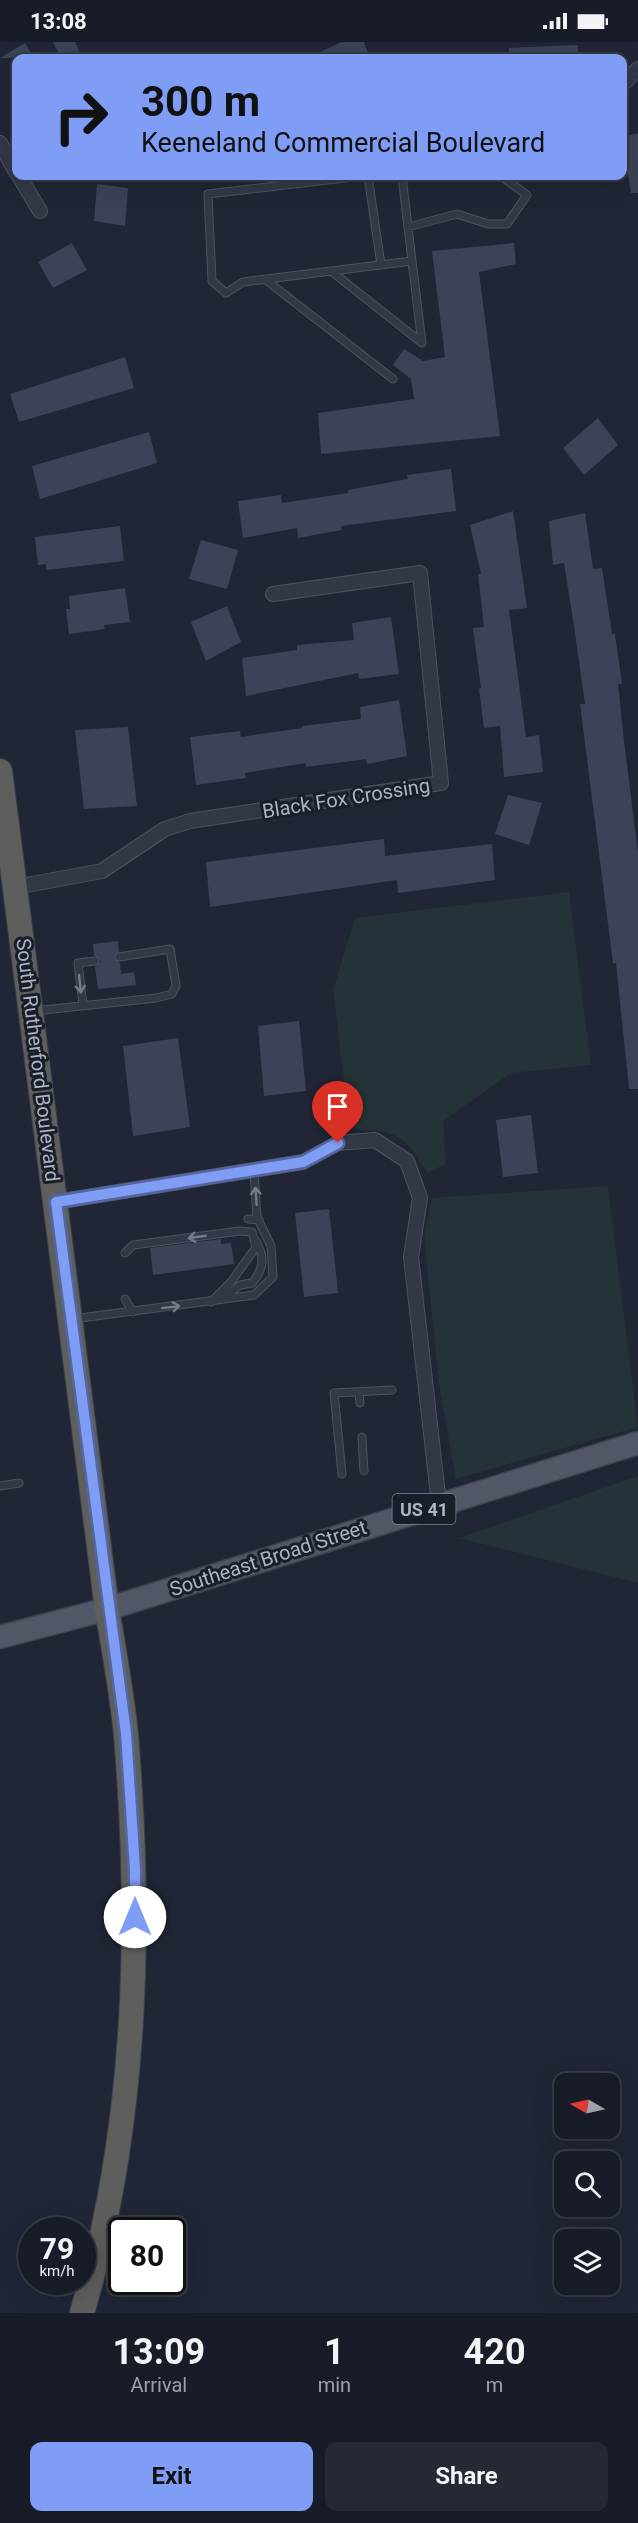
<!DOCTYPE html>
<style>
:root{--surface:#181c28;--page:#252934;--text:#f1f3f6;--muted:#9fa1a8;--line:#363a45;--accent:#809df5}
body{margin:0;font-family:Roboto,sans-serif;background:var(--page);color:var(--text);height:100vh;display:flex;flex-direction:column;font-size:22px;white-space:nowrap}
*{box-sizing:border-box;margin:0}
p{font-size:20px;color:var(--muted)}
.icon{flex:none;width:33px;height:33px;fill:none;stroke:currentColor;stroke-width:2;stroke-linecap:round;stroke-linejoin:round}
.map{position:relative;height:2271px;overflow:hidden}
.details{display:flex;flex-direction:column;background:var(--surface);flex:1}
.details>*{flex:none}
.guide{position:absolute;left:12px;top:12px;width:615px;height:126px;border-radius:12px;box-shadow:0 6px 24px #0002,0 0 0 2px var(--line);background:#809df5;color:#111;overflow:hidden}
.needle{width:39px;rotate:279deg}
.tools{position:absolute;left:554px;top:2031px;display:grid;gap:12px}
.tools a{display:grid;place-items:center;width:66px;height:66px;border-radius:12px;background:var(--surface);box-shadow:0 6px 24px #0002,0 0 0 2px var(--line);font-size:30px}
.speed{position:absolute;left:18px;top:2175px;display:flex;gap:12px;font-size:30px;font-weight:700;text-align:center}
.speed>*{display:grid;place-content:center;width:78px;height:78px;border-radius:50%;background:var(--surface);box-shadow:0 6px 24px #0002,0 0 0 2px var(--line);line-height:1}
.speed small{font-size:15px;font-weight:400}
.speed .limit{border:3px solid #111;border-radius:9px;background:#fff;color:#111}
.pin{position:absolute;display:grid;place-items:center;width:51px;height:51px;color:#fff;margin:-62px -26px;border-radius:50% 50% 50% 0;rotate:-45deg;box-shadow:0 0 6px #0007}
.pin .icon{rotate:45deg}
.me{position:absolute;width:66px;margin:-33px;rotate:0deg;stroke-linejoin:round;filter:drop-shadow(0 0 4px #0008)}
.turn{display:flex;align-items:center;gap:21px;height:126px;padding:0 30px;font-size:27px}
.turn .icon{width:78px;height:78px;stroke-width:2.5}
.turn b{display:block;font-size:42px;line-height:51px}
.eta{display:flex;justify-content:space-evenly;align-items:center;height:102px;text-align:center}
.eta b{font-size:36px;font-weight:700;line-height:42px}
.cta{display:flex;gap:12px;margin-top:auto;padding:12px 30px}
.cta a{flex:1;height:69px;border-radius:12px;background:var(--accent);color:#111;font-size:24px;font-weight:700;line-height:69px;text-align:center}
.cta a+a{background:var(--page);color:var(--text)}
.status{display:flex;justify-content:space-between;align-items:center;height:42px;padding:0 30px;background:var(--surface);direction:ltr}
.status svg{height:16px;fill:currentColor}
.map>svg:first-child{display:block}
</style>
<div class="status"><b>13:08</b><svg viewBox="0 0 49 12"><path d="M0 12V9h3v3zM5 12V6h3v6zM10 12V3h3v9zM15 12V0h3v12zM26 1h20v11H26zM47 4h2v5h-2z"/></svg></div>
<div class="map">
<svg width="638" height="2271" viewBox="0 0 638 2271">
<rect width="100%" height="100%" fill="#202636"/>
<!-- green -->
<path fill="#233338" d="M569,850L591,1023L511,1031L443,1079L446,1122L427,1131C404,1090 395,1089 350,1087L333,948L355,876Z
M608,1144L638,1385L456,1437L440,1350L424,1196L432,1156Z
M638,1434V1541L459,1496Z"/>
<!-- building -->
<path fill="#3c4356" d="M53,0H75L82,16H61Z
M342,0H364L370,16H307Z
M25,1L34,16H0Z
M578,3V16H509V6Z
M638,91V151H631L622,95Z
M97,142L128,146L125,184L94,179Z
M72,201L87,228L53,246L38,220Z
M514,201L516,222L479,230L500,394L321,412L318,371L414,357L411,337L393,323L404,307L423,319L445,315L432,209Z
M125,315L134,346L19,380L10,352Z
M598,376L618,403L584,433L563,406Z
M149,390L157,421L40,457L32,424Z
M451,427L456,469L341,484L342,488L298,496L297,486L243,496L238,459L281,453L282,461L348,451V448L408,437L407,433Z
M513,469L527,566L509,568L526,695L539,693L543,730L504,735L500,684L484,686L479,647L481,646L473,586L484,585L478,532H481L470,483Z
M585,471L593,527L602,526L612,592H615L622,642H618L624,699L638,811V1047H629L616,921H613L580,662H585L574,584L564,521L553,523L549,479Z
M120,484L124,519L46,528V522L38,523L35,495Z
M201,498L238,508L227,547L189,537Z
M125,546L130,580L104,583L105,587L69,592L66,567H70L69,554Z
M227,564L241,600L206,619L191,580Z
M391,575L399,632L359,637L358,631L246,654L242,616L297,608V603L354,598L352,581Z
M399,658L407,714L367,722L366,717L306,725V721L245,731L246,736L196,743L190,695L240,689L241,695L302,686V684L361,677L360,665Z
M128,685L137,764L84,767L75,688Z
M508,753L542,761L529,803L495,792Z
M384,797L385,814L492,802L495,838L398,851L397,838L210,865L206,820Z
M118,899L119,909L114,916L120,921L121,932L134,930L136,943L98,947L95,925L101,919L94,913L93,902Z
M299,979L306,1049L264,1054L258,984Z
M178,996L190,1085L133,1094L123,1004Z
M531,1073L538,1131L503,1135L496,1078Z
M329,1167L338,1251L304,1255L295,1171Z
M221,1197V1202L231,1201L234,1222L153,1233L150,1206Z"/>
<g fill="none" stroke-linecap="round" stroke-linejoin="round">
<!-- service casing -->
<g stroke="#4e5361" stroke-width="9">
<path id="service" d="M368,134L381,223
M402,134L412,219
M408,185L457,172L488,182H507L527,153L501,134
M331,229L422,301L412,219L243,240L226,251L212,239L208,152L362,134
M266,238L393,337
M83,963L78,921L95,919
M34,969L156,956L172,952L176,944L170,907L119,915
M248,1177L259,1178
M125,1211L133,1203L240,1189L252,1190L256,1205L231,1240L211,1260
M125,1257L133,1270
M222,1257L240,1243L252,1241C264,1227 265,1215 256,1199
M73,1277L254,1253L273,1235L271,1204L257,1175L254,1130
M359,1350L360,1361
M362,1395L364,1429
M342,1432L334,1351L392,1348
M0,1444L19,1441"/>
</g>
<!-- minor casing -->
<g stroke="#4e5361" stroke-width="16">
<path id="minor" d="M626,39L638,27
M0,101L16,130
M19,134L40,169
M16,845L102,829L165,787L190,779L441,741L420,531L273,552
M56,1160L303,1120L338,1101L375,1098L407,1119L420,1156L411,1215L439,1462"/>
</g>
<!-- primary casing -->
<g stroke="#3d4250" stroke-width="25">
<path id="primary" d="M0,1595L107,1567L638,1401"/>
</g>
<!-- trunk casing -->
<g stroke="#3b404e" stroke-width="26">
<path id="trunk" d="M0,729L107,1567C114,1609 122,1651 126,1693C142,1886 137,2084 82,2271"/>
</g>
<!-- service -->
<use href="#service" stroke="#333847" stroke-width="7"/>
<!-- minor -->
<use href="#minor" stroke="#333847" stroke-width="14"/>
<!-- primary -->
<use href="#primary" stroke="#515767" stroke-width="22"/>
<!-- trunk -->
<use href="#trunk" stroke="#5e5e5c" stroke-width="24"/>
</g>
<!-- one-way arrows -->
<defs><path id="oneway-shaft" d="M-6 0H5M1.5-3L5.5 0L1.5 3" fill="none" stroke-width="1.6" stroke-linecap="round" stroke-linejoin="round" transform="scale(1.5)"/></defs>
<g stroke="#767c8b">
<use href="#oneway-shaft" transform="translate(80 942) rotate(84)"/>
<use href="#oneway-shaft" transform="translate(256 1154) rotate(-94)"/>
<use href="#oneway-shaft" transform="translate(197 1195) rotate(172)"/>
<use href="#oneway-shaft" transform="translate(171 1265) rotate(-7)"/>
</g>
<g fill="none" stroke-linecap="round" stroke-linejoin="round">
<!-- route casing -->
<g stroke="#53669f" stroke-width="15">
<path id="route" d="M135,1875V1827L126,1691L56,1160L303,1120L338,1101"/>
</g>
<!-- route -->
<use href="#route" stroke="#809df5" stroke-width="10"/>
</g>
<g text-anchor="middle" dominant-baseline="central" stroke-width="6" stroke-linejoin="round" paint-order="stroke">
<!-- shield labels -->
<rect fill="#191e2b" stroke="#818695" stroke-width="1.5" x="392.5" y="1452" width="63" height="30" rx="4.5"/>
<g font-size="18" font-weight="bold" fill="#adb3c3">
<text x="424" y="1467">US 41</text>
</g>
<!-- street labels -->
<g font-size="20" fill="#adb3c3" stroke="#191e2b">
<text transform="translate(346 756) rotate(-9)">Black Fox Crossing</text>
<text transform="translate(38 1018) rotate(83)">South Rutherford Boulevard</text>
<text transform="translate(268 1516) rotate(-18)">Southeast Broad Street</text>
</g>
</g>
</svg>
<div class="tools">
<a><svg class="needle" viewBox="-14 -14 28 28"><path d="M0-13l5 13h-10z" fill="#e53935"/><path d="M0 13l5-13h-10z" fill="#9fa1a8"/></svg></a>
<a><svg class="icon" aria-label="search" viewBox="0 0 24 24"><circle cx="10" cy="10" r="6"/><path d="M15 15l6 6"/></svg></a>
<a><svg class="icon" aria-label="layers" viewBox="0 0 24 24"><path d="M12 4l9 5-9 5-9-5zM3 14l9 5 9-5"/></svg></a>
</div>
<div class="speed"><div>79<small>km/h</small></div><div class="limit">80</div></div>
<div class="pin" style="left:338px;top:1101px;background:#d93025"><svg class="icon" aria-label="arrive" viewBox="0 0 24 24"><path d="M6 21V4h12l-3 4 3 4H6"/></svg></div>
<svg class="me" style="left:135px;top:1875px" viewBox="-20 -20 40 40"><circle r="19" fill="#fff"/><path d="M0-13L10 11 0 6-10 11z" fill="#809df5"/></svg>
<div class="guide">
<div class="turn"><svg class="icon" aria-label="right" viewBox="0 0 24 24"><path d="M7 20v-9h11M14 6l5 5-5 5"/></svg><div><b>300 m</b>Keeneland Commercial Boulevard</div></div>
</div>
</div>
<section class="details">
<div class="eta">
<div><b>13:09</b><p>Arrival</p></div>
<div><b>1</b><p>min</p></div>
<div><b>420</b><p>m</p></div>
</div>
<div class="cta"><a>Exit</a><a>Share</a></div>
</section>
